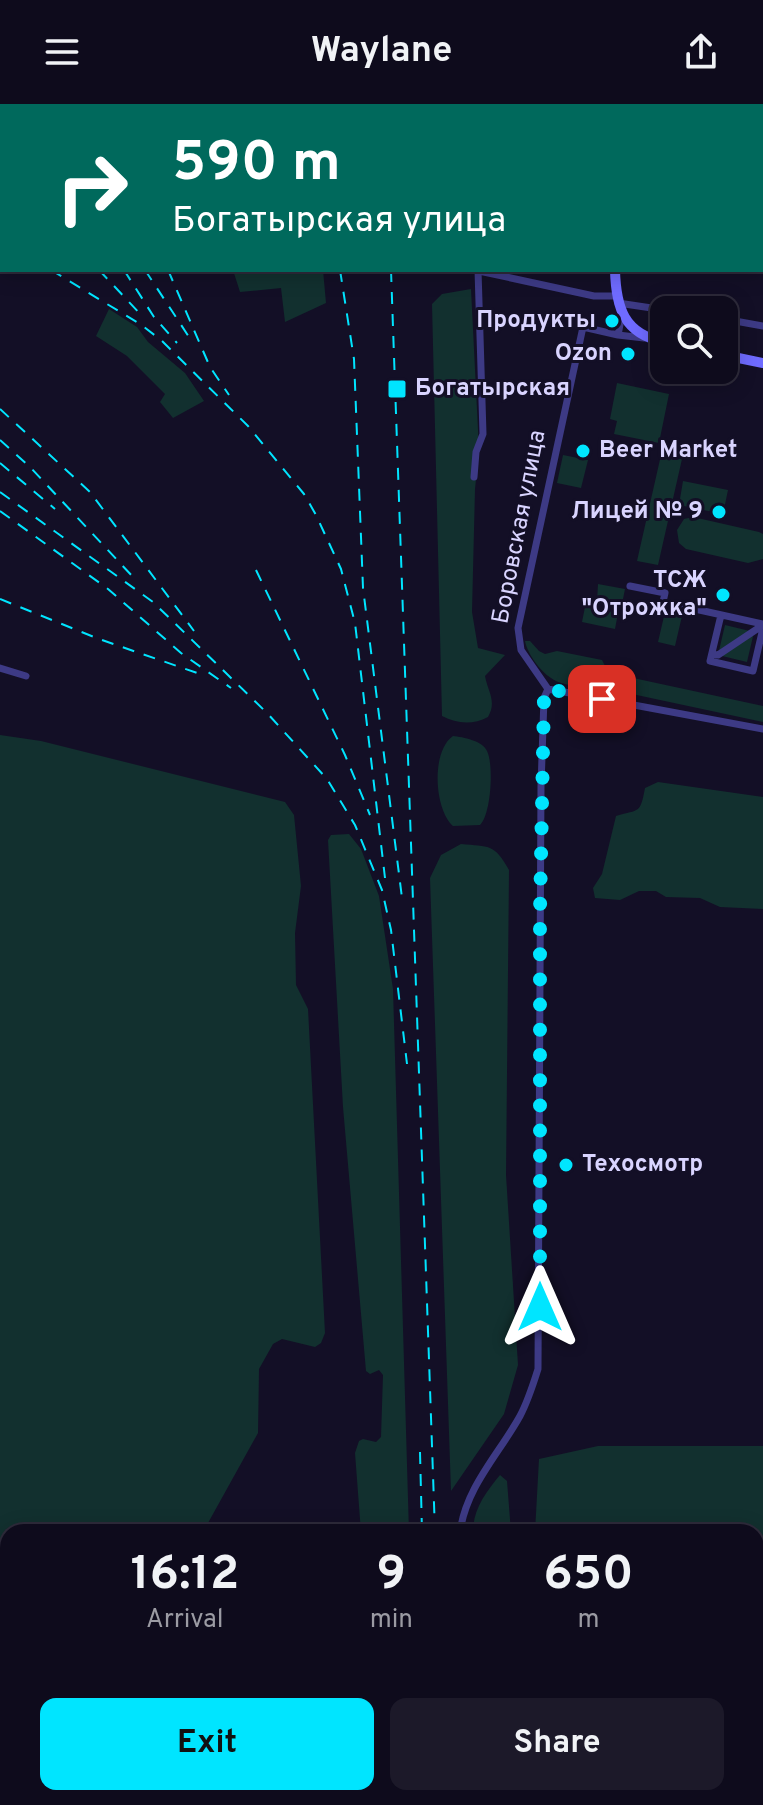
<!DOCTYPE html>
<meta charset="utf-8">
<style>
:root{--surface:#0e0b1c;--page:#1c1929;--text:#f1f3f6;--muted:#9b9ba3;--line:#2e2b3b;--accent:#00e5ff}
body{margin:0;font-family:Overpass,sans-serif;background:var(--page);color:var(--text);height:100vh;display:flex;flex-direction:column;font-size:30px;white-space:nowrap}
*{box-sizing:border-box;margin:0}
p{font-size:26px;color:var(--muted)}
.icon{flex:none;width:44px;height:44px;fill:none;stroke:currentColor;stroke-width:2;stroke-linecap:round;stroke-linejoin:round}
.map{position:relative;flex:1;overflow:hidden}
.drawer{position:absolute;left:0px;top:1420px;width:764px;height:282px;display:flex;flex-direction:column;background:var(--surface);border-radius:24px 24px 0 0;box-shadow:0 4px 20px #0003,0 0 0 2px var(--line)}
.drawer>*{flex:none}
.guide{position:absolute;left:0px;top:0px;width:764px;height:168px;box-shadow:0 4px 20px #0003,0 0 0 2px var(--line);background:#00695c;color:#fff;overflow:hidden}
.buttons{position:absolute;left:650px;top:192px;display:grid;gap:16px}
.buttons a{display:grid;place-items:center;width:88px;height:88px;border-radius:16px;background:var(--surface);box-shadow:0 4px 20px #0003,0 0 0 2px var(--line);font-size:40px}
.pin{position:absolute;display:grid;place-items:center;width:68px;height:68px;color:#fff;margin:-34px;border-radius:16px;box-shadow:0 4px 12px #0006}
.me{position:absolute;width:88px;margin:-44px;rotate:0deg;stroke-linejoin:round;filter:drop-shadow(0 0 6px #0008)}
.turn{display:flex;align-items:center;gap:28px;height:168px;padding:0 40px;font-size:36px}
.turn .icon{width:104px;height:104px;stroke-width:2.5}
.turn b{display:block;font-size:56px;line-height:68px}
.eta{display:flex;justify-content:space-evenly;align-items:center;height:136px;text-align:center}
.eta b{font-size:48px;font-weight:700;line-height:56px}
.cta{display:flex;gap:16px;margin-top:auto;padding:16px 40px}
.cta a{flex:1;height:92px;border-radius:16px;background:var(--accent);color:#111;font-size:32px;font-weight:700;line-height:92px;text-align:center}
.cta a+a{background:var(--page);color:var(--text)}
header{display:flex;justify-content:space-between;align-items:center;height:104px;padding:0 40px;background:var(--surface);font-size:36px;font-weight:700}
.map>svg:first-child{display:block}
</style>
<header><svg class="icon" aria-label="menu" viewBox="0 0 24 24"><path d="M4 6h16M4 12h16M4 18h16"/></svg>Waylane<svg class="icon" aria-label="share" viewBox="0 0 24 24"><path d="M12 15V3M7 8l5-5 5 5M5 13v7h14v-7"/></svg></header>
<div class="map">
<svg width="763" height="1701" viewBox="0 0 763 1701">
<rect width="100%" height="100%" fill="#130f26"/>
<!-- green -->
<path fill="#12302f" d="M233,166H323L326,199L285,218L281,184L240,188Z
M471,185L479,346L475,385L472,508L478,544L505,551L485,572C488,588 497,597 488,613C473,621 457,620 442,612L432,200L442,190Z
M109,205L137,223L148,238L185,269L204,297L173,314L160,298L165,290L127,252L96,232Z
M617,279L669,290L659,339L614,330L617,317L610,315Z
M563,351L588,356L581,384L557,379Z
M661,351L682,355L658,461L637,457Z
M683,377L728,386L723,410L679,401Z
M693,413L759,428L763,430V455L748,459L686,445L679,439L677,426L684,415Z
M598,480L625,485L622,500L618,502L597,498Z
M585,503L618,509L615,525L582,518Z
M665,508L682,512L675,542L658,538Z
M725,521L754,528L747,558L718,551Z
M525,537H530L539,547L545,550L557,547L602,556L606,564L601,578C591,586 561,582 551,574C540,567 527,549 525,537Z
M610,569L763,602V618L632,590L623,592L609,589L606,583Z
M0,631L41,637L285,698L294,711L301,782L295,829L296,881L308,905L325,1229L321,1239L315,1243L282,1235L273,1240L259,1265L258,1329L203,1428H8V1540L0,1539Z
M453,632C463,633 483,637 487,647C494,661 491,711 480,721L453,722C434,705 431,647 453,632Z
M658,678L763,693V805L720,803L700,794L666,793L656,787H639L620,796L595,794L593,784L602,770L616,712C640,705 640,710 645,684Z
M349,730L361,745L379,792L393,885L409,1428H361L355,1349L359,1337L363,1335L376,1338L381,1333L383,1271L379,1266L370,1270L366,1267L343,1003L328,736L331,731Z
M461,740C489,743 494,739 509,766L506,1071L518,1261L504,1310L451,1387L430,774L441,751Z
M598,1342H763V1507H756V1428H535L539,1355Z
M500,1371L507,1377L511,1428H473C473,1405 486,1388 500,1371Z
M0,1586H8V1694H431L430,1701H0Z"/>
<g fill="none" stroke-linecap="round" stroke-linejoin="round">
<!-- street -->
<path stroke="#3d3a85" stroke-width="7" d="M477,2V0
M762,65H763
M762,141H763
M479,167L594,192H617
M618,199L665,206
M724,215L763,222
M618,231L644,234
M474,373L476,348L483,330L478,166
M630,482L665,489L663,498L763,520
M721,511L710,557L753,567L763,524
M712,550L718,551L763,521
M0,564L26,572
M548,585L521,546L518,524L583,223L618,231L622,210
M548,585L763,625
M460,1428C466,1383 499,1350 520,1312C528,1297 533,1281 538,1265L541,682L544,594L548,585
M756,1670H763
M468,1694L471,1701
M557,1701L559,1694"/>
<!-- secondary -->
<path stroke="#6f6bff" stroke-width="10" d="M612,0V2
M615,166C616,204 624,230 664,238
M724,251L763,259"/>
<!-- highway -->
<path stroke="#ff4fa3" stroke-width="14" d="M756,1535H763
M756,1553H763
M0,1556H8
M0,1573H8"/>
<!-- rail -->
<path stroke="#00e5ff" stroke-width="2" stroke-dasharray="12 10" stroke-linecap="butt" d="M51,0L52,2
M71,0L72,2
M97,0L98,2
M296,0L297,2
M389,0V2
M0,60L2,64
M0,129L2,131
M51,166L140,220L161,236L248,322L304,390L316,411L341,465L355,519L385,774
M99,166L144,214
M124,166L154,213L177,239
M145,166L189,233
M168,166L210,263L229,291
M340,166L354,255L363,484L402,794
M391,166L435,1428
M0,305L90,388L194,527
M0,336L30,363L134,474
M0,359L55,405
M0,388L153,498L267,609L327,675L355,721L382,786L391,826L407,960
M0,407L108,485L181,549L231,584
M256,466L345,651L370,711
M0,495L99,535L200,570
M420,1348L422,1428
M444,1694L445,1701"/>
</g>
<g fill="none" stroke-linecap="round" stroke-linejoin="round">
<!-- route -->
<path stroke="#00e5ff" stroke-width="14" stroke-dasharray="0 25.2" d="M540,1203V808L544,594L548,585L602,595"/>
</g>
<!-- markers -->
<g fill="#00e5ff" stroke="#130f26" stroke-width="3">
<circle cx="612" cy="217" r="8"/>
<circle cx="628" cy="250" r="8"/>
<rect x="387" y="275" width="20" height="20" rx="4"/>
<circle cx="583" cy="347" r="8"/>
<circle cx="719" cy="408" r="8"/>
<circle cx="723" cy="491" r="8"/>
<circle cx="566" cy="1061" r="8"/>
</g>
<g text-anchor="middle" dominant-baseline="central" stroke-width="6" stroke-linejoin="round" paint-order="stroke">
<!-- poi labels -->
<g font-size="24" font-weight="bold" fill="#d9d4ff" stroke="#130f26" text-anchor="end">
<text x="596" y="217">Продукты</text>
<text x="612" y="250">Ozon</text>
<text x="415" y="285" text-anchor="start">Богатырская</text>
<text x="599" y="347" text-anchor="start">Beer Market</text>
<text x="703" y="408">Лицей № 9</text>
<text x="707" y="477">ТСЖ<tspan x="707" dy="28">"Отрожка"</tspan></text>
<text x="582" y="1061" text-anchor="start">Техосмотр</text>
</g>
<!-- street labels -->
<g font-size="24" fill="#d9d4ff" stroke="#130f26">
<text transform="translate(520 423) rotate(-79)">Боровская улица</text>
</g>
</g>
</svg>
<div class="buttons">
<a><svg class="icon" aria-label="search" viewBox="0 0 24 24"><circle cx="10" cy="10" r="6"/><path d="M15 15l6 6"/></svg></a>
</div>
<div class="pin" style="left:602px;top:595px;background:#d93025"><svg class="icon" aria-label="arrive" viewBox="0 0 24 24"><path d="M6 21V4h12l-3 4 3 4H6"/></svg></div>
<svg class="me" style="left:540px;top:1203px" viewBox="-20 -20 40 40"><path d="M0-17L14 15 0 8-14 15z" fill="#00e5ff" stroke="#fff" stroke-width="4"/></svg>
<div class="guide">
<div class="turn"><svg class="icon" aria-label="right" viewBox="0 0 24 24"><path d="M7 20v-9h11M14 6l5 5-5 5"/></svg><div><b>590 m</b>Богатырская улица</div></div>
</div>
<section class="drawer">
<div class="eta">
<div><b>16:12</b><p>Arrival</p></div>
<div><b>9</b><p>min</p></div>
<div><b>650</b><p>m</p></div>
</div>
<div class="cta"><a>Exit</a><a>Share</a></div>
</section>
</div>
